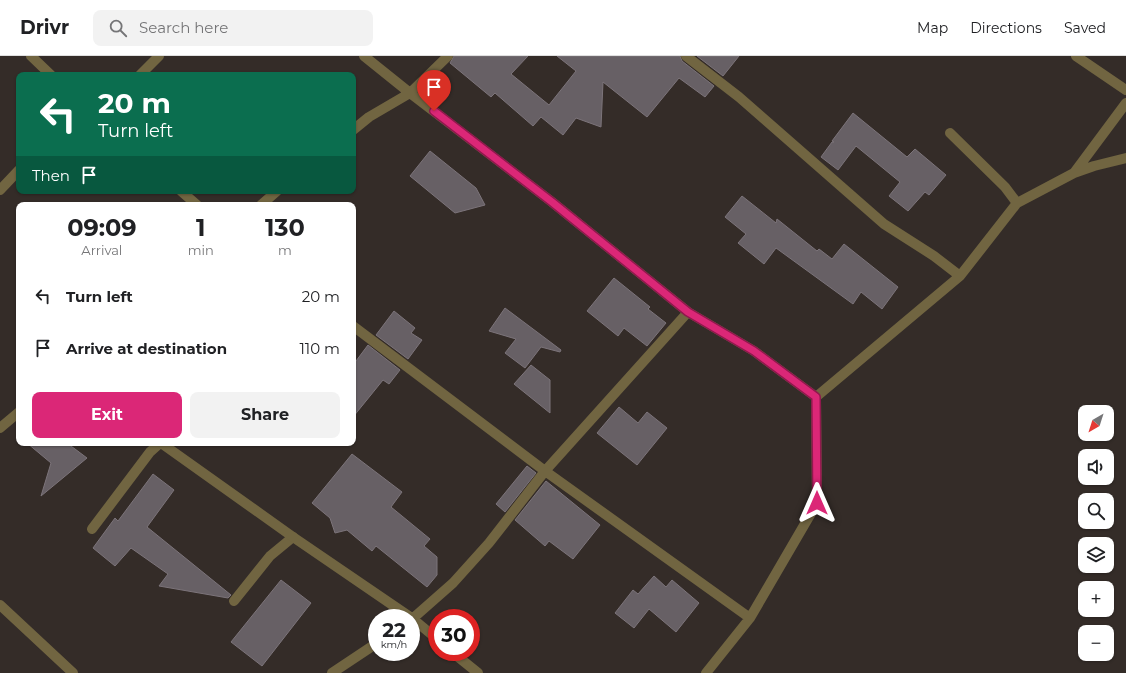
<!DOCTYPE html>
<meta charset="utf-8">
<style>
:root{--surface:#fff;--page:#f2f2f2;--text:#202124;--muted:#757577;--line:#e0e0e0;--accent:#db2777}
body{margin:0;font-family:Montserrat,sans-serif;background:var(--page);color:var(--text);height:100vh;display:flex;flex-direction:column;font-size:15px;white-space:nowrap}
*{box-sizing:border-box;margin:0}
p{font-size:13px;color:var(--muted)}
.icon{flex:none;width:22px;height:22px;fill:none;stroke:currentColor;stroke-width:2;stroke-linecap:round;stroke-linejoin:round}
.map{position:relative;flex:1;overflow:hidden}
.sheet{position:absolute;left:16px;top:146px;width:340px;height:244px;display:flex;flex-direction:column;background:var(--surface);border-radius:8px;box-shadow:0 1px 3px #0004}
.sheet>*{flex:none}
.top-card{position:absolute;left:16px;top:16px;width:340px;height:122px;border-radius:8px;box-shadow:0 1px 3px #0004;background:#0b6e4f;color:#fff;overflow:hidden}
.needle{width:26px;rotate:219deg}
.tools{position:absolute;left:1078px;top:349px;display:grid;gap:8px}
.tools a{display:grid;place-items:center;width:36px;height:36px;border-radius:8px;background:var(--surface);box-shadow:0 1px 3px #0004;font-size:20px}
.speed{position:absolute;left:368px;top:553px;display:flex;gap:8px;font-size:20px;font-weight:700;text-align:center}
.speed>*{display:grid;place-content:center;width:52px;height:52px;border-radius:50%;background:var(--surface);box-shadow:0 1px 3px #0004;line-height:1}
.speed small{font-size:10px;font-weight:400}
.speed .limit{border:6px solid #d22;background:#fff;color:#111}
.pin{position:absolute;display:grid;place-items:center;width:34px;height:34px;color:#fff;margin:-41px -17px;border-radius:50% 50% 50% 0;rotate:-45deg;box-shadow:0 0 4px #0007}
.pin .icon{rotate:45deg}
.me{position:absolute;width:44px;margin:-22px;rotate:0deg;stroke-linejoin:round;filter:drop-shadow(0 0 3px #0008)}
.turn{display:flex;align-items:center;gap:14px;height:84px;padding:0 16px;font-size:18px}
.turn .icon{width:52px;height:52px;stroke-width:2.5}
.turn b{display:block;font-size:28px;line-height:34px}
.then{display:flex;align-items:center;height:38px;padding:0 16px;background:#0003;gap:8px;font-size:15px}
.eta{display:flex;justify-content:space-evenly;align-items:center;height:68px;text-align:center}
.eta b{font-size:24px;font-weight:700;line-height:28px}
.action{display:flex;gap:8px;margin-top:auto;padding:8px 16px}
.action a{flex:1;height:46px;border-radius:8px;background:var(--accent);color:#fff;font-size:16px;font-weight:700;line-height:46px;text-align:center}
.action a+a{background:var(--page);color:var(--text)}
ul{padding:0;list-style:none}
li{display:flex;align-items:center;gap:12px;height:52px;padding:0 16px}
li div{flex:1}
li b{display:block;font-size:15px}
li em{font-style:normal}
header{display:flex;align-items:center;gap:24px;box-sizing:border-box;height:56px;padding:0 20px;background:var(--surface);border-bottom:1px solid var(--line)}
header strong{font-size:19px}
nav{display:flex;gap:22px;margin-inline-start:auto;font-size:14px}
.search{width:280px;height:36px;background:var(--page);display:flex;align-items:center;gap:10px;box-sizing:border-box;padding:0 14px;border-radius:8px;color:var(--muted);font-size:15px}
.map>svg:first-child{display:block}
</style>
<header>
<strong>Drivr</strong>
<div class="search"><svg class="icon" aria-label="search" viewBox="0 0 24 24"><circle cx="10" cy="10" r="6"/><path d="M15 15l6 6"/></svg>Search here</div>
<nav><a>Map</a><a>Directions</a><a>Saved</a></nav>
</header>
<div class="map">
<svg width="1126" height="617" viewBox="0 0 1126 617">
<rect width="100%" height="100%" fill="#342c28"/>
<!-- building -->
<path fill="#676065" stroke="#7c747a" d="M454,0H528L511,18L549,49L576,15L557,0H680L682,5L714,30L705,41L679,22L647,61L603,26L601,71L576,62L563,79L541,61L533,70L495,37L491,41L450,7Z
M697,0H739L723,20Z
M853,57L907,101L915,93L946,119L929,139L925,136L908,155L889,140L900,126L856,90L838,114L821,101L832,86H834L832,85Z
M430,95L476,132L485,149L455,157L410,120Z
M742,140L776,167L777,163L817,195L819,193L832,203L844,188L898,231L882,253L861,236L853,248L776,192L764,208L738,187L746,178L725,161Z
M614,222L650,251L648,253L666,267L647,290L624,272L618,280L587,255Z
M505,252L561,294L560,296L541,291L525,312L505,297L516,283L489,275Z
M394,255L415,272L411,277L422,284L408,303L376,279Z
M368,289L400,314L389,328L383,324L353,361V309Z
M531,309L550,324V357L514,328Z
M619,351L638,367L647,356L667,372L637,409L597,377Z
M27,387H67L87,402L41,440L51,407Z
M352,398L402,436L391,451L430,483L424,490L437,501V519L427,531L376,490L372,495L347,474L335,477L330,462L312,447Z
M527,410L536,417L505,456L496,448Z
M153,418L174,434L147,471L231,539L228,542L159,530L168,518L131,492L115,510L93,492L115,462L118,465Z
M546,425L600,469L573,503L549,485L545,490L515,464Z
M654,520L666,531L672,524L699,547L676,576L649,553L634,572L615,557L633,534L638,538Z
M281,524L311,547L262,610L231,586Z"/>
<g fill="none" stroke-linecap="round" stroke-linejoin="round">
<!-- service -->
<path stroke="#716541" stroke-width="10" d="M92,473L150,396L160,387
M234,545L270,500L293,481"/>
<!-- minor -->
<path stroke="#716541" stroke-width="10" d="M31,0L51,19
M364,0L410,37L552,146L688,256L754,295L816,341
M686,0L739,41L884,168L934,200L960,220
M1076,0L1126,34
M140,19L159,0
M353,74L369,61L410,37L448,0
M950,77L1005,131L1017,147
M1074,117L1126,47
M0,134L19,114
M181,135L197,149
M261,149L277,135
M353,270L545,415L750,562
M0,372L19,356
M161,387L293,481L413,563L437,583
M0,549L73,617
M411,564L453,527L489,487L545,415L688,256
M452,596L478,617
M332,617L377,587
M706,617L750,562L817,447L816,341L960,220L1017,147L1074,117L1094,110L1126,102"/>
</g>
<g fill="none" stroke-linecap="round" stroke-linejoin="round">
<!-- route casing -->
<g stroke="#8e194d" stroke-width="10">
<path id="route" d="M434,55L552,146L688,256L754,295L816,341L817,447"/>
</g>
<!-- route -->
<use href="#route" stroke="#db2777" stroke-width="7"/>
</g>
</svg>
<div class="tools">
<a><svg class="needle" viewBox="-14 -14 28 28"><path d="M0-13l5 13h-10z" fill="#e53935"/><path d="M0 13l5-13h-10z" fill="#757577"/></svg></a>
<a><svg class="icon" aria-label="sound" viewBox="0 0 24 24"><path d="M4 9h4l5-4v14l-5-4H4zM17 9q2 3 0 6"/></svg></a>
<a><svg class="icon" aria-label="search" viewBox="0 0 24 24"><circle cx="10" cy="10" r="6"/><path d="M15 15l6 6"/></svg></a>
<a><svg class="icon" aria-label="layers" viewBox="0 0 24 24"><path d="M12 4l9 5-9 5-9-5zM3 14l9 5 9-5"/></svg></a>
<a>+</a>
<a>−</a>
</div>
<div class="speed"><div>22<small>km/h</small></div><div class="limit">30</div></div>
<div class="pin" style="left:434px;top:55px;background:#d93025"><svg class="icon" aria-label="arrive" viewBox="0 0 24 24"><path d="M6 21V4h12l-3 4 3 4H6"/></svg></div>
<svg class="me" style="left:817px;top:447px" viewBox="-20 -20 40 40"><path d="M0-17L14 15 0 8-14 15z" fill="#db2777" stroke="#fff" stroke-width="4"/></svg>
<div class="top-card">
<div class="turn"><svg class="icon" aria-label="left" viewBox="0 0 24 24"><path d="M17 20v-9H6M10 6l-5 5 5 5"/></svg><div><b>20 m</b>Turn left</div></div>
<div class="then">Then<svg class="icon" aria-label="arrive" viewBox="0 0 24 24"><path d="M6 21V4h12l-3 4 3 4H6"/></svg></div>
</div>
<section class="sheet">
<div class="eta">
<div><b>09:09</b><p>Arrival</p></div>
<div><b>1</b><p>min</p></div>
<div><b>130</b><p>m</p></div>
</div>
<ul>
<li><svg class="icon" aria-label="left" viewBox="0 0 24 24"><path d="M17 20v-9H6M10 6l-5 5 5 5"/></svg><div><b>Turn left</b></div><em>20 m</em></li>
<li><svg class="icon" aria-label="arrive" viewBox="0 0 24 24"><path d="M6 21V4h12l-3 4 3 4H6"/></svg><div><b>Arrive at destination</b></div><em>110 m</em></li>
</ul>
<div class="action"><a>Exit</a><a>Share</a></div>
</section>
</div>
